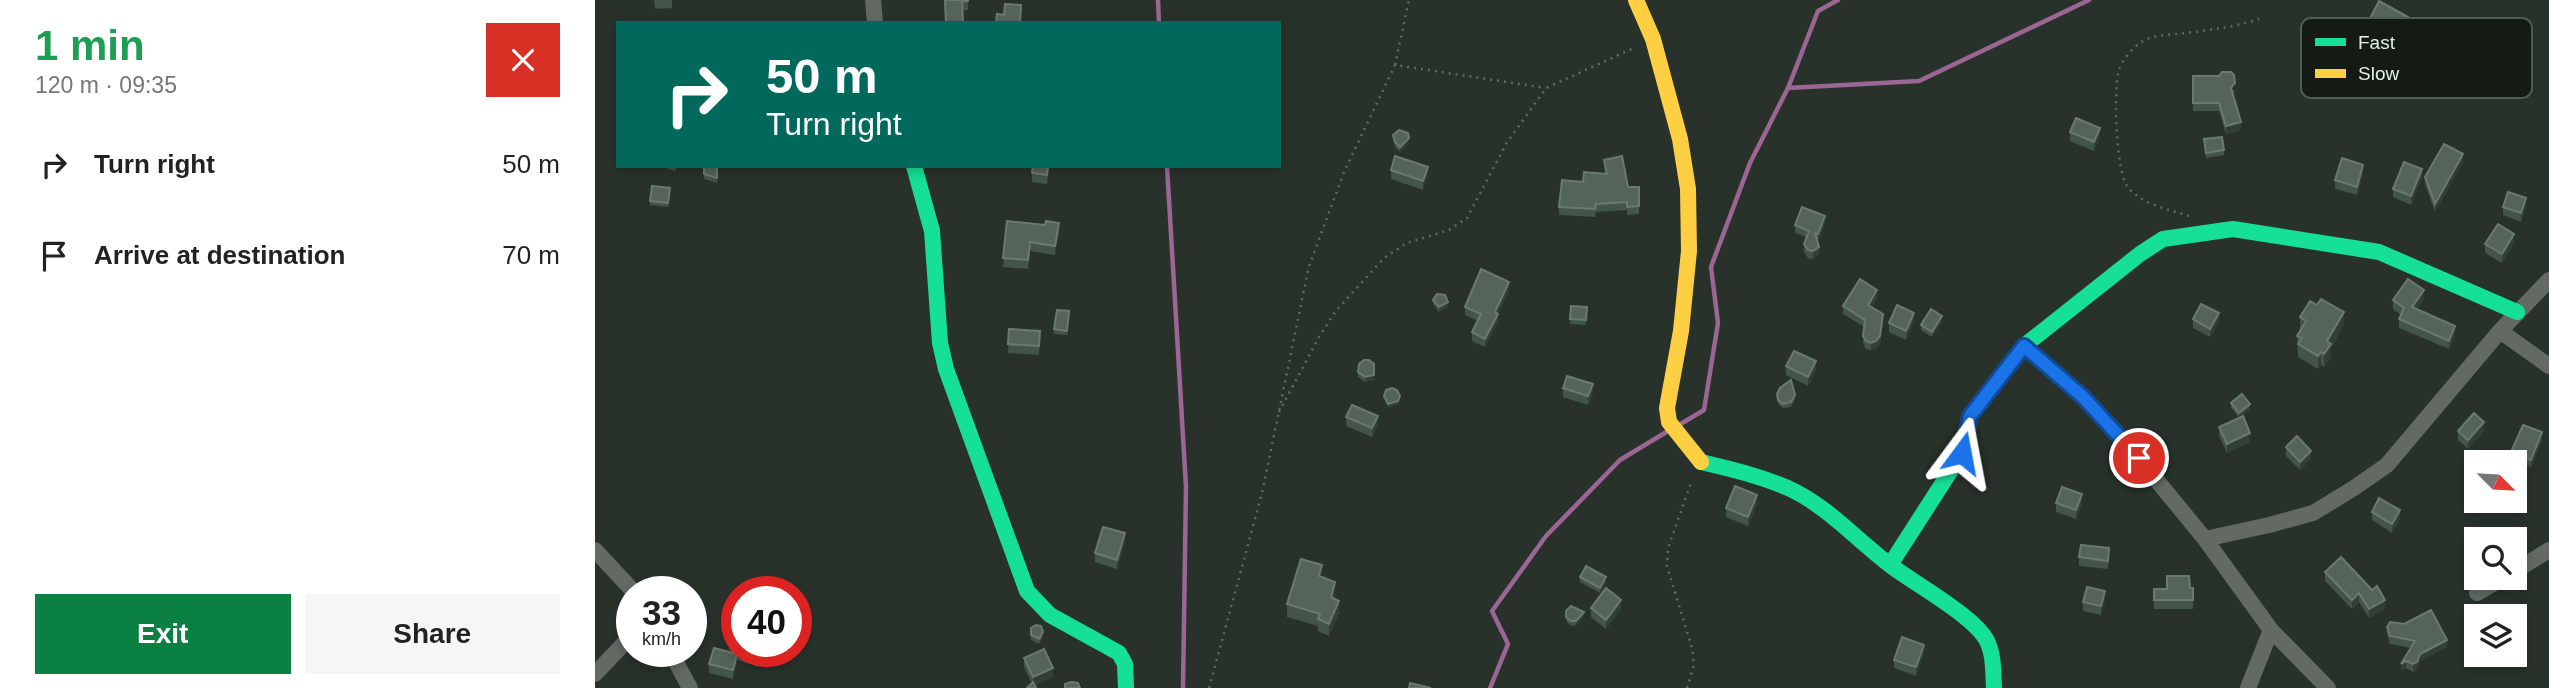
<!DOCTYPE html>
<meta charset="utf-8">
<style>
:root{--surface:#fff;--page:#f6f6f6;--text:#222;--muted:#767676;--accent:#0b8043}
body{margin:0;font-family:Helvetica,sans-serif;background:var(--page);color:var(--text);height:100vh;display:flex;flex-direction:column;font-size:26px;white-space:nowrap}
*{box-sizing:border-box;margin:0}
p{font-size:23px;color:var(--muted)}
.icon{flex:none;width:38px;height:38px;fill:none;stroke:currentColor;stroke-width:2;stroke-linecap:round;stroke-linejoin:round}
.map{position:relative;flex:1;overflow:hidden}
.details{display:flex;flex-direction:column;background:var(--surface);width:595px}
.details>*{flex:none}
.guide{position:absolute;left:21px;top:21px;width:665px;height:147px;border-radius:0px;box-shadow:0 4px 10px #0003;background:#00695c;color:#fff;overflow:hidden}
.needle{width:46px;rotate:114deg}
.buttons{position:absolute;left:1869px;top:450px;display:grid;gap:14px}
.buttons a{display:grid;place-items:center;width:63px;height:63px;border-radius:0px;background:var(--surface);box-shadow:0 4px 10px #0003;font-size:35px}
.speed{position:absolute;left:21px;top:576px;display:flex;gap:14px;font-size:35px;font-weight:700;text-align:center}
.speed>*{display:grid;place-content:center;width:91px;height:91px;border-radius:50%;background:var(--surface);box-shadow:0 4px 10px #0003;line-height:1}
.speed small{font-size:18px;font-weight:400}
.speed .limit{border:10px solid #d22;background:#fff;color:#111}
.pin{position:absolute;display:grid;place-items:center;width:60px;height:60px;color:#fff;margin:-30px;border:4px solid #fff;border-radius:50%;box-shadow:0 2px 7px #0007}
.me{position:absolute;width:77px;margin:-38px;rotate:13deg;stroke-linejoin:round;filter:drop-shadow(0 0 5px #0008)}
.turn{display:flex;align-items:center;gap:24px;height:147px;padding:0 35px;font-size:32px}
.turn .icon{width:91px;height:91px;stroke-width:2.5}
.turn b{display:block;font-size:49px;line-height:60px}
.round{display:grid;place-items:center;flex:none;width:74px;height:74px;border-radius:0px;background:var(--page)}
.overview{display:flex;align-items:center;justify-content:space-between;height:119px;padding:0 35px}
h1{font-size:42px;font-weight:800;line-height:52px;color:#1e9e55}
.cta{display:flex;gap:14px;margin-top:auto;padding:14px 35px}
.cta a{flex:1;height:80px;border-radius:0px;background:var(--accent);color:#fff;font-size:28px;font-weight:800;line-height:80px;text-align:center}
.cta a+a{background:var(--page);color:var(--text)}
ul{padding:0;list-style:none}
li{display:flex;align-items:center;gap:21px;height:91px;padding:0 35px}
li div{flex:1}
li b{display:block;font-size:26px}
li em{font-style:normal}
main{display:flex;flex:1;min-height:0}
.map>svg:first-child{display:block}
</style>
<main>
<section class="details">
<div class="overview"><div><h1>1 min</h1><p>120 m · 09:35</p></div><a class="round" style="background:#d93025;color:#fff"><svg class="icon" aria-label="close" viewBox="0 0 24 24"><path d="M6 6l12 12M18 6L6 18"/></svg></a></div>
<ul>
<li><svg class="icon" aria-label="right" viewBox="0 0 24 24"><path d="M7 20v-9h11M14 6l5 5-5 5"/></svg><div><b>Turn right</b></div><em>50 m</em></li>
<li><svg class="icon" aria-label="arrive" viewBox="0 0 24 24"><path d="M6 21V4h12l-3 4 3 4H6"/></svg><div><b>Arrive at destination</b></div><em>70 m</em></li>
</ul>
<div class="cta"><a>Exit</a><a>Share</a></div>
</section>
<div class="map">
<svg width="1954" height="688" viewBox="0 0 1954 688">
<rect width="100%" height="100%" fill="#28322a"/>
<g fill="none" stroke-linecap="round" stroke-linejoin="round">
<!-- stream -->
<path stroke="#9c6694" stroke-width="4.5" d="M563,0L564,23
M1193,88L1324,81L1494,0
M572,166L591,487L588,688
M1084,425L1109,410L1123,323L1116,267L1155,163L1193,88L1223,11L1243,0
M895,688L913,644L897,611L951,536L1025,460L1073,431"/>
<!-- path -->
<path stroke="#636a64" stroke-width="2.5" stroke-dasharray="2 5" stroke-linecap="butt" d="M800,65L814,0
M1594,216C1575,210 1545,204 1532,186C1521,170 1518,89 1524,69C1528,59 1539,46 1548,41C1561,34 1576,35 1590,33C1616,30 1640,27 1664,19
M684,412L724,337L740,312L789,258L812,243L854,230L872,218L911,144L951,88L1041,47
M614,688L667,493L714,266L749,172L800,65L951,88
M1092,688L1099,665L1097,648L1072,566L1073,548L1097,480"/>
<!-- street -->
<path stroke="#636a64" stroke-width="16" d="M278,0L280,23
M1905,331L1954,366
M1429,346L1488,397L1527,438L1610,539L1676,630L1733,688
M1610,539L1674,525L1718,513L1759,488L1792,465L1905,331L1954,280
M0,550L39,592
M1920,571L1954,550
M1882,593L1908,578
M75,651L95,688
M0,674L37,635
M1653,688L1676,630"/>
<!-- fast -->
<path stroke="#16e098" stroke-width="16" d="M319,166L337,231L345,343L351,369L432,591L455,615L524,653L530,664L531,688
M1106,462C1136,469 1165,476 1193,488C1231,505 1262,540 1295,565C1320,584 1379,616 1392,641C1399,655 1398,672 1399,688
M1295,565L1367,453L1375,416L1429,346L1545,254L1568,239L1638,229L1784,252L1922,312"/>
<!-- slow -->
<path stroke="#ffcf43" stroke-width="16" d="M1041,0L1058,39L1085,139L1093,189L1094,251L1086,331L1072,408L1074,422L1106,462"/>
</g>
<!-- wall -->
<path fill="#435448" d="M59,0H77V8L60,9Z
M350,0H373V10H367Z
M1813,24L1801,49L1781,39L1778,62L1774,65L1766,63L1764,49L1744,38V31L1769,30Z
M1843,39L1874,48L1869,59L1843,48Z
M1840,52L1838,68L1828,65L1826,60V56Z
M1598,76L1640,91L1638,94L1646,130L1631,134L1624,111H1598Z
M1862,81L1856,99L1834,91V82Z
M1475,132L1505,137L1499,151L1475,141Z
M798,135L814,143L805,152L800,147Z
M1609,139L1629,150V155L1611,158Z
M1009,160L1033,187H1044V214L1032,215V210L1001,212L1000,217L964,215V207L988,182L1010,174Z
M1868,162L1840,212L1830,184V177Z
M65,166H81L80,171Z
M109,166H122V183L109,179Z
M454,166L452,184L437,182V173Z
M796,170L833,176L828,190L796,179Z
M1768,174L1762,195L1740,189V180Z
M1827,178L1816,205L1798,197V189Z
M75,193L73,207L55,205V201Z
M1908,207H1931L1926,222L1908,215Z
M412,221L464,232L460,255L435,251L433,269L408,267Z
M1230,224L1222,242L1224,254L1218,259L1213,258L1209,252V244L1211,237L1200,233V225Z
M1919,243L1907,263L1890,253V244Z
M914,291L903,314V322L890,347L877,341V332L883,321L870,315V307Z
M1282,298L1277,307L1288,321L1285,344L1281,349L1276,350L1271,349L1268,344L1269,327L1248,314V306Z
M1829,299L1822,309L1860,335L1854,349L1804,328V319L1806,315L1798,309V300Z
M838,300L853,307L844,312L838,304Z
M976,306L992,307L991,325L975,324Z
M474,315L472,335L459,334V329Z
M1705,317L1749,325L1736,348V357L1729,367L1726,365L1723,369L1703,357L1702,336L1705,330Z
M1598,319L1624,322L1615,337L1598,328Z
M1347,321L1337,337L1326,330V325Z
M1319,322L1311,340L1294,332V323Z
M414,329L445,331L444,355L413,353Z
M779,364V380L770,382L763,377V372Z
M1191,366L1221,370L1213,386L1191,375Z
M968,388L998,393L993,405L968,397Z
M1182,394L1200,399L1196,407L1188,408L1183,404Z
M1636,403L1655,409L1644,418L1636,408Z
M751,417L783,425L777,437L751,426Z
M1624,427L1655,442L1632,453L1624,436Z
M1863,431H1889L1873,449L1863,440Z
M1947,440L1936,467L1916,459V452Z
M1691,447L1716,459L1705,470L1691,456Z
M1461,503H1487L1481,519L1461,512Z
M1162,504L1153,526L1131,517V508Z
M1777,512L1805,519L1797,533L1777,520Z
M530,542L522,569L500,562V553Z
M1484,557H1514L1513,569L1484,566Z
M1730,572L1790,608L1774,618L1764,602L1757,609L1730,581Z
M727,577L740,594L739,598L744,613L734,636L723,631V626L692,617V604Z
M985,577L1011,582L1005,593L985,582Z
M1595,588H1598V609H1559V589Z
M142,596V619L135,614L133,609V604Z
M1510,600L1506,615L1488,611V602Z
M996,608L1026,609L1011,629L996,617Z
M971,611L989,617L981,625L976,626L971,621Z
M1792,627L1852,647L1825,661L1822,670L1818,672L1811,668L1806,671L1816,648L1795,644L1792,634Z
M436,628L448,636L444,644L436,640Z
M135,648L155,651L151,663L142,660L138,679L114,673V664L135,652Z
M1329,654L1321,676L1299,668V660Z
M429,658L458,677L440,685L437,684L429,667Z"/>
<!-- shaded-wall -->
<path fill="#313f35" d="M1813,17V24L1801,49V41Z
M1781,31L1778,62L1774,65V57Z
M1874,39V48L1869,59V50Z
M1862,72V81L1856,99V90Z
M1646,122V130L1631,134V126Z
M1505,128V137L1499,151V142Z
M814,138V143L805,152V147Z
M1868,154V162L1840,212V204Z
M1768,165V174L1762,195V187Z
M833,167V176L828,190V181Z
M1827,169V178L1816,205V196Z
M1931,198V207L1926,222V213Z
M1230,216V224L1223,242V234Z
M464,223V232L460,255V246Z
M1919,234V243L1907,263V254Z
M1224,247V254L1218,259V251Z
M914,282V291L903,314V322L890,347V339L900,312Z
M1282,290V298L1273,312V305Z
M1829,290V299L1817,316V307Z
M853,302V307L844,312V307Z
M1749,312V325L1736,348V357L1729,367V354L1732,341Z
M1319,313V322L1311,340V331Z
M1624,313V322L1615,337V329Z
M1288,314L1285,344L1281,349L1276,350V343Z
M1347,316V321L1337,337V332Z
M1860,326V335L1854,349V341Z
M1726,352V365L1723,369V356Z
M1221,361V370L1213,386V377Z
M779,375V380L770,382V377Z
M998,384V393L993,405V396Z
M805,396V401L803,405L793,408V404Z
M1655,404V409L1644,418V413Z
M783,416V425L777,437V428Z
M1889,422V431L1873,449V440Z
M1947,432V440L1936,467V460Z
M1655,433V442L1632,453V444Z
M1716,451V459L1705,470V462Z
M1487,494V503L1481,519V510Z
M1162,495V504L1153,526V517Z
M1805,510V519L1797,533V524Z
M530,533V542L522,569V560Z
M1011,577V582L1005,593V588Z
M740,582V594L736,609V597Z
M1510,591V600L1506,615V606Z
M1764,593V602L1757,609V600Z
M1026,600V609L1011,629V620Z
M1790,600V608L1774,618V609Z
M744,601V613L734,636V624Z
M989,612V617L981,625V621Z
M1852,640V647L1825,661L1822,670L1818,672V664L1825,654Z
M1329,645V654L1321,676V667Z
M152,651H155L151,663V654Z
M142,654V663L138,679V670Z
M1811,661V668L1806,671V664Z
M458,668V677L438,686V677Z"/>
<!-- building -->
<path fill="#546459" stroke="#6b7a6f" stroke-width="2" d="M350,0H373V1H367L368,23H351Z
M1784,1L1813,17L1801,41L1781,31L1778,55L1774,57L1766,55L1764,41L1744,31L1749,20L1769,30Z
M410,4L426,5L425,23H401L402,14L409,15Z
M1627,72H1636L1639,75L1640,83L1636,88L1646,122L1631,126L1624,103H1598V76H1624Z
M1481,118L1505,128L1499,142L1475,132Z
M804,130L813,133L814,138L805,147L800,142L798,135Z
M1627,137L1629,150L1611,153L1609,139Z
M1849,144L1868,154L1840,204L1830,177Z
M800,156L833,167L828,181L796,170Z
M1027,156L1033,187H1044V206L1032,207V202L1001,204L1000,209L964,207L967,180L988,182L989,172L1012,174L1009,160Z
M1747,158L1768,165L1762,187L1740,180Z
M1809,162L1827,169L1816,196L1798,189Z
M109,166H122V178L109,174Z
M438,166H453L452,175L437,173Z
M57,186L75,188L73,203L55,201Z
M1913,192L1931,198L1926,213L1908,207Z
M1207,207L1230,216L1223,234L1220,233L1224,247L1218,251L1213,250L1209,244L1214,231L1200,225Z
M412,221L450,225L451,221L464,223L460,246L435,242L433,260L408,258Z
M1903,224L1919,234L1907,254L1890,244Z
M886,269L914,282L900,312L903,314L890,339L877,332L886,314L870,307Z
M1265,279L1282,290L1273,305L1288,314L1285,336L1281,341L1276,343L1271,341L1268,336L1270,320L1248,306Z
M1813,279L1829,290L1817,307L1860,326L1854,341L1804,319L1809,308L1798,300Z
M842,294L850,295L853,302L844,307L838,300Z
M1726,299L1749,312L1732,341L1736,344L1729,354L1726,352L1723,356L1703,344L1707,338L1702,336L1711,321L1705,317L1715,301L1722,305Z
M1606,304L1624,313L1615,329L1598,319Z
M1302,305L1319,313L1311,331L1294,323Z
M976,306L992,307L991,320L975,319Z
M1336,309L1347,316L1337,332L1326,325Z
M462,310L474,311L472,331L459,329Z
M414,329L445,331L444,346L413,344Z
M1199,351L1221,361L1213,377L1191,366Z
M769,360H774L779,364V375L770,377L763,372L764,364Z
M972,376L998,384L993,396L968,388Z
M1196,380L1200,395L1196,402L1188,404L1183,400L1182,394L1185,388Z
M797,388L802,390L805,396L803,401L793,404L789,396L791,390Z
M1647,394L1655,404L1644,413L1636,403Z
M757,405L783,416L777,428L751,417Z
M1879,413L1889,422L1873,440L1863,431Z
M1648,416L1655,433L1632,444L1624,427Z
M1928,425L1947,432L1936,460L1916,452Z
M1702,436L1716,451L1705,462L1691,447Z
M1921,458L1920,469V462H1913Z
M1140,486L1162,495L1153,517L1131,508Z
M1467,487L1487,494L1481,510L1461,503Z
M1784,498L1805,510L1797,524L1777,512Z
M508,527L530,533L522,560L500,553Z
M1486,545L1514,548L1513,561L1484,557Z
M1746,557L1777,590L1782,586L1790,600L1774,609L1764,593L1757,600L1730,572Z
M706,559L727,565L724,576L740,582L736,597L744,601L734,624L723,619L725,614L692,604Z
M991,566L1011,577L1005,588L985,577Z
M1572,576H1594L1595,588H1598V600H1559V589H1572Z
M1492,587L1510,591L1506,606L1488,602Z
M1011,588L1026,600L1011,620L996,608Z
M142,596V614L135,610L133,604L135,599Z
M976,606L989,612L981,621H976L971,617V611Z
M1836,610L1852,640L1825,654L1822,662L1818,664L1811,661L1806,664L1820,641L1795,636L1792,627L1795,622L1809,624Z
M441,625L446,626L448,632L444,639L436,635V628Z
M142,630V651L135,648Z
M1307,637L1329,645L1321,667L1299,660Z
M119,648L142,654L138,670L114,664Z
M449,649L458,668L438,677L429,658Z
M438,682L441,688H432Z
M476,682L483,683L485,688H470V684Z
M815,683L836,688H814Z"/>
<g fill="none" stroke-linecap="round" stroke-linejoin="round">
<!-- route casing -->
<g stroke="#114b97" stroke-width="18">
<path id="route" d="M1367,453L1375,416L1429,346L1488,397L1544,458"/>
</g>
<!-- route -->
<use href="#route" stroke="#1a73e8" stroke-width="12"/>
</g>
<!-- legend -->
<rect x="1706" y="18" width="231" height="80" rx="10" fill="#131b14" stroke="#525b53" stroke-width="2"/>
<rect x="1720" y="38" width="31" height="8" fill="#16e098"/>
<rect x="1720" y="69" width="31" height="9" fill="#ffcf43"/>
<g font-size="19" fill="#e4efe5">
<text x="1763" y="49">Fast</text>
<text x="1763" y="80">Slow</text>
</g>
</svg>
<div class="buttons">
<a><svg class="needle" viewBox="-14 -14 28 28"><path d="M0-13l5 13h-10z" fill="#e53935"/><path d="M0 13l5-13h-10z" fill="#767676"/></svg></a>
<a><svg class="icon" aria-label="search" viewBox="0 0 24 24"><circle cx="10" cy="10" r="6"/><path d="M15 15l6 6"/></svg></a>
<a><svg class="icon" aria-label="layers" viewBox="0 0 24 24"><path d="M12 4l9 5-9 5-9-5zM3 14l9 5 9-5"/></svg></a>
</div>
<div class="speed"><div>33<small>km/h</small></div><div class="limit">40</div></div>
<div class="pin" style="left:1544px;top:458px;background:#d93025"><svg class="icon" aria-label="arrive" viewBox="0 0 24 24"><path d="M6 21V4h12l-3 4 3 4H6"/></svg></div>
<svg class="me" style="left:1367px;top:453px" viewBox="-20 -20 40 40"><path d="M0-17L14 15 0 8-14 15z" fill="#1a73e8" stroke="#fff" stroke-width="4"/></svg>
<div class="guide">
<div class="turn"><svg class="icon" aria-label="right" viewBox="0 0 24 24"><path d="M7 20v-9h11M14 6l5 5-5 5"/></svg><div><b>50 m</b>Turn right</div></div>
</div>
</div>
</main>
